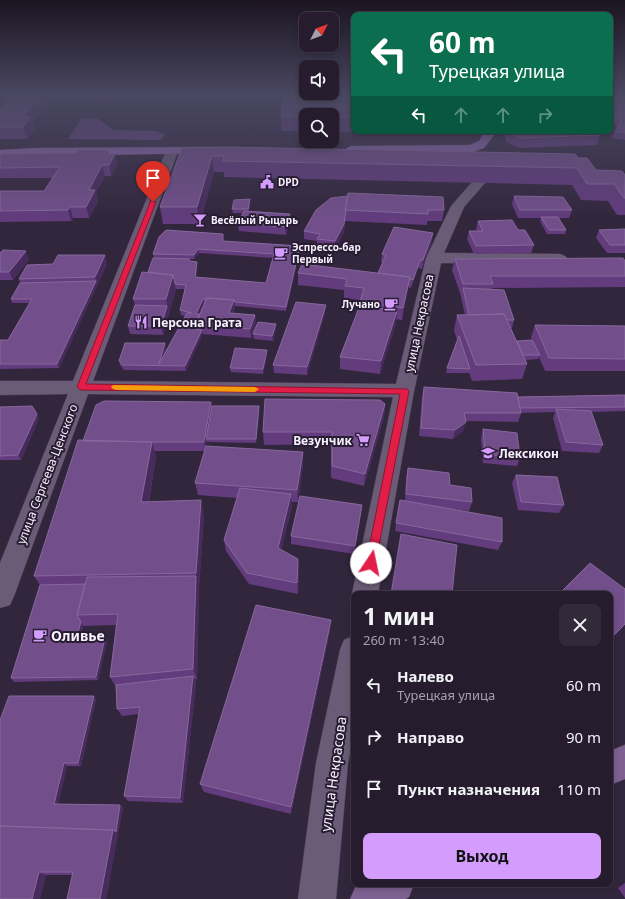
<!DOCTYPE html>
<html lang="ru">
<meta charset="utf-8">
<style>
:root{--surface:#261c2d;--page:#322939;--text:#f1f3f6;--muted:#a4a1aa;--line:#423a49;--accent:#d39cfd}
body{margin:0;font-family:"Noto Sans",sans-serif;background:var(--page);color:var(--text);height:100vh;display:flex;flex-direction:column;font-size:15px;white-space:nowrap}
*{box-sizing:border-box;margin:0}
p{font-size:13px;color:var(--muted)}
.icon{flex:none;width:22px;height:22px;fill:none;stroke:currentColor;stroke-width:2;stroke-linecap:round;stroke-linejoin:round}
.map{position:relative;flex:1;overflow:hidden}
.sheet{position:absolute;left:351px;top:591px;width:262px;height:296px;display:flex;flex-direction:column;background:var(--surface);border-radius:8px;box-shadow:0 2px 6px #0003,0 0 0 1px var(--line)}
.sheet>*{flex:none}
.guide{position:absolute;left:351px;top:12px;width:262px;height:122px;border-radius:8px;box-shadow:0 2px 6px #0003,0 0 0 1px var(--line);background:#0b6e4f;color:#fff;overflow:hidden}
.needle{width:26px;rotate:48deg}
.tools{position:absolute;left:299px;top:12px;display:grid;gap:8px}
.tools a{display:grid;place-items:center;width:40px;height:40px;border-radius:8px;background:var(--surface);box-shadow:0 2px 6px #0003,0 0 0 1px var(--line);font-size:20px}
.pin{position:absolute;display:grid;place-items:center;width:34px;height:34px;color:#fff;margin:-41px -17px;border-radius:50% 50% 50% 0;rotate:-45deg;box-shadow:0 0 4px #0007}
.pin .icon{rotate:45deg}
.me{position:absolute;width:44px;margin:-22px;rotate:11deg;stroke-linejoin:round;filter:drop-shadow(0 0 3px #0008)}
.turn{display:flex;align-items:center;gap:14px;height:84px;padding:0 12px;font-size:18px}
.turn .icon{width:52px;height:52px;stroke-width:2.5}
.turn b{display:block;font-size:28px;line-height:34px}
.lanes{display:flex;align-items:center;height:38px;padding:0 12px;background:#0003;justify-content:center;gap:20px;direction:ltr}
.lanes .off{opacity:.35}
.round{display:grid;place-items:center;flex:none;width:42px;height:42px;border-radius:8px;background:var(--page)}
.overview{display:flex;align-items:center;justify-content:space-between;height:68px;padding:0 12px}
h1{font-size:24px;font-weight:700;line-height:30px}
.button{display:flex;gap:8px;margin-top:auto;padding:8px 12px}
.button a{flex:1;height:46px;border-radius:8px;background:var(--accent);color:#111;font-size:16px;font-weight:700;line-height:46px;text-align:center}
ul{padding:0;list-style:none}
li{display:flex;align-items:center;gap:12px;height:52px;padding:0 12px}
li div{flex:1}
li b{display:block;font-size:15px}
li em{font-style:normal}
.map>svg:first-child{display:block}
</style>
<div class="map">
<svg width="625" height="899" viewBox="0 0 625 899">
<rect width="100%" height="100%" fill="#32263c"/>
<!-- green -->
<path fill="#664280" d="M99,94H133L131,96C118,100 107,105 94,100Z
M97,118L113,130L157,131L165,135L161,140L68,139L81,119Z"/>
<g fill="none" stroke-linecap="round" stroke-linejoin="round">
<!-- street casing -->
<g stroke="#4f4458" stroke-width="1">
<path id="street" d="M172,147L176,149L178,151L93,381L396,384L426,258L451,206L474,180H484L485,183L464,207L444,253L560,254L565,256L568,259L565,262L560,264L441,263L414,391L378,594H354V599L352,594L393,397L88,394L14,596L10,605L0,608V563L68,394L0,395V381H73L166,151L168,149Z
M354,636V731L348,763L336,899H298L316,763L340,650L344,640Z"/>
</g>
<!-- secondary casing -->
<g stroke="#4f4458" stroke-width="1">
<path id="secondary" d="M625,745V779L610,785V751Z
M359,884H414L409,897L406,899H350L356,886Z"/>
</g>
<!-- primary casing -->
<g stroke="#4f4458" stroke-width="1">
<path id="primary" d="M485,131H497L484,148L470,153L351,154L347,152L345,150L347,148L351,146L470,145L479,141Z
M211,147L215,149L217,151L215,153L35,156L0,158V150L35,148Z"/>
</g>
<!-- street -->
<use href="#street" fill="#6a5c76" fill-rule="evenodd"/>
<!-- secondary -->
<use href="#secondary" fill="#7c6191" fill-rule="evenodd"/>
<!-- primary -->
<use href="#primary" fill="#8d66ab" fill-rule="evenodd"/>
</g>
<!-- wall -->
<path fill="#623c7d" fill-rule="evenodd" d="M9,94H56L33,122L35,129L27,139H0V109L5,104L4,100Z
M354,94V131H432L431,132H332V115H306V131H281V117Z
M610,94H625V140L612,138L615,131L618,126L610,125Z
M505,131H577L600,135L597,145L520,148L506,142L504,133Z
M182,148L578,158L596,170L625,175V215H617L608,201L581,200L572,185L224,177V172H214L200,224H163L160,207Z
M0,154H115L117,164L111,176H105L96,192L98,201L89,218H73L71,221L0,222V191H44L53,178H0Z
M514,196L572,210L569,218H558L566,230L565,234H547L540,221L541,218H518L512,204Z
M331,198L444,210L442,221H427V225L345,221L344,232L335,249L317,247V241L304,239V231Z
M250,203L249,211L290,214V222L286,235L239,231L238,223L243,213H233L232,209Z
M478,221L518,230L534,245L531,253L474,254L467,239L469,231H477L476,229Z
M625,229V253H607L596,238L599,230Z
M224,241L300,250L286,311L235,306V308L233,313L255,315L256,323L251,338L202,334L186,371L124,370L120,365L119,361L166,347L163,356L185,316L181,315L180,310L185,289H176L163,335L130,334L128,326L135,305L133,299L148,272L154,258L153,254ZM199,253L273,258L266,283L196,277L197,266V262L160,259H194ZM204,304H205L200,314H199Z
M432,241L422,269L418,268L411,288L408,287L402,320L396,319V323L380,374L340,369V357L359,307L360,300L344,298V290L298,285V273H378L383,262H381L382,254Z
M0,253L29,259L13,280H0Z
M455,259L625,261V287L492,288V289L514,320L512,328H511L517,341L533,342L531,337L535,325L625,326V371H545L539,357L538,359L526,360L527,364L522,379L472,381L469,373H446L447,368L457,340L454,330L457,315H465L461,297V296L452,270Z
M107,264L59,368L0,369V340H8L29,303H12L11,299L20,283L19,279Z
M325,313L307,375L274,373L273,365Z
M276,328L273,341L254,339L253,334Z
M267,354L263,374L231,372L230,368Z
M424,387L518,397L625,395V411L592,412L603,445L599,453L562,451L553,418L555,412L521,413L518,422L466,421L463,431L453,439L419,436L422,396Z
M211,402L212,406L259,411L256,443L207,442L206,446L303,452V465L298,502H291L292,506L281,550L298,559L299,571L298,594L249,584L226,551L224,540L237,498L198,495L195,483L205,451H154L156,457L149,502L204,515L199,587L197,679H195L196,683L183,803L128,801L124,796L139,714L122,716L117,709L116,687L110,677L116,625L83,626L80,639L107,642L98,680L14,682L11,678L40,585L34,576L83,441Z
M385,404L384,417L364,486L331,478V444L264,445L263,432Z
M0,407L39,418L21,460H0Z
M483,429L520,458L517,466L483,463L481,438Z
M408,468L450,485L472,502L469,511L444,508L502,542L498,550L395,531L400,500L405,501L406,477Z
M516,475L564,505L559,513L518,510L512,483Z
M362,505L354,554L291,544V536Z
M330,630L291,814L204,792L200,784Z
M96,699L81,766H67L58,804L120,805L123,807L106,899H67L72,875H46L40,899H0V720Z
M625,883V898L618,888Z"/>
<!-- shaded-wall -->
<path fill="#482b5d" d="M43,94H56L33,122L35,129L27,139L23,127V117Z
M107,150L110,160L105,154Z
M115,154L117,164L111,176L109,165Z
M212,156L214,172L200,224L197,207Z
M102,165L105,176L96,192L98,201L89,218L86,207L89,190Z
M70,207L73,218L71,221L68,210Z
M290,214V222L286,235L285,227Z
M345,221L344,232L335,249V241Z
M433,233L432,241L422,269L423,260Z
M300,246V250L286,311V307Z
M198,249L199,253L194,259V255Z
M26,251L29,259L13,280L9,272Z
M105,255L107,264L59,368L57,364L96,281L95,277Z
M420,260L418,268L411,288L413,280Z
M197,262V266L196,281L195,277Z
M173,275L176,290L169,314L166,299Z
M410,277L408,289L402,320L403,308Z
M203,299L204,304L197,318L196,314Z
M234,300L235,308L230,321L229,313Z
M326,305L325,313L307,375V367Z
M167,306L169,314L163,335L161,326Z
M397,311L396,323L380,374L381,361Z
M255,315L256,323L251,338L250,329Z
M276,324V328L273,341L272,336Z
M202,330L203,334L186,371L185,366Z
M165,343L166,347L161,366L159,364Z
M267,350V354L263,374V369Z
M211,402L212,411L206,439L207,443L206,451L204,442Z
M385,404L384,417L364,486L365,474Z
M259,406V411L256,443V439Z
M37,414L39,418L21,460L18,455Z
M466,422L463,431L453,439L455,430Z
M152,442L156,457L146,517L141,502Z
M303,452V465L298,502L297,490Z
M291,494L292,506L279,560L278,548Z
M201,500L204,515L199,587L197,679L193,669L196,576V573Z
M362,505L361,513L354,554L355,546Z
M298,559L299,571L298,594L297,583Z
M331,620L330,630L291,814V807Z
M81,622L83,626L79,643L76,639Z
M625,624V625L610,641V639Z
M105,638L107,642L98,680L96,677Z
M193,676L196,683L183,803L180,798Z
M94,696L96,699L81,766L78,763Z
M64,763L67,766L57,807L54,804Z
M120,805L123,807L106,899H100L113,830Z
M39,872L46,875L40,899H32Z"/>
<!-- building -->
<path fill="#724f8b" stroke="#87689d" d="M9,94H43L23,117H31L23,127H0V109L9,100H4Z
M283,94H354V117H332V115H306V117H281Z
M610,94H625V133L615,131L622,119L610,118Z
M508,131H577L600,135L522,138L508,132Z
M228,147L575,154L578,158H587L596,170L622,171L625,175V198H624L614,184H587L577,168L223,161L224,156H212L197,207H160L182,148Z
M78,150H107L105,154H115L109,165H102L89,190H95L86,207H70L68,210L0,211V191H44L60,167L0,168V154L76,153Z
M348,193L443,197L444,210H428V214L345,210Z
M348,196L345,210H346L344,224L335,241L317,239L320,234L304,231L316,210L331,198Z
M514,196L563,197L572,210H520Z
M250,199L248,209H232L234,200Z
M244,211L290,214L285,227L238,223Z
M541,217H558L566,230H549Z
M512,220L518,230H525L534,245L476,246L469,231H483L478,221Z
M394,227L433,233L423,260H420L413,280L409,279L410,277L378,273L386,255L382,254Z
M625,229V245H610L599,230Z
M166,230L223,234V241L300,246L286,307L235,302L234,300L207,298V299H203L196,314H200L195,325L196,329L202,330L185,366L123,365L119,361L125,343H165L159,364L187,313H192L180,310L186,285L175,284L173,275L148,272L153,258L189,259L190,261L197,262L195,277L266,283L274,254L198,249L194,255L153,254L159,237Z
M3,250L26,251L9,272H0V253Z
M58,255H105L95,277L19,279L27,265L53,264Z
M623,258L625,261V276H490L493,284H463L455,259Z
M302,264L410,277L403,308L360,302L364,288L345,286L347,279L298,273Z
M142,272L173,275L166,299H133Z
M96,281L57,364H0V340H8L32,299H11L20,283Z
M463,288L504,290L514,320H507L504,314L469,315Z
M207,298L234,300L229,313L255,315L250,329L195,325Z
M296,302L326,305L307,367L273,365Z
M135,305L167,306L161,326H128Z
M360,305L397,311L381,361L340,357Z
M504,314L527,364L476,365L457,315Z
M258,322L276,324L272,336L253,334Z
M535,325L625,326V359L549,358Z
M459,336L470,369L447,368Z
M532,340L540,355H523L517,341Z
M235,348L267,350L263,369L230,368Z
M424,387L517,393L521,413H464L466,422L455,430L421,428Z
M625,395V407L520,408L518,397Z
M265,399L380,400L385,404L365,474L332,466V432H263Z
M104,401L211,402L204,442H152L83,441L96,405Z
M32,406L37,414L18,455L0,456V407Z
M212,406H259L256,439H206Z
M556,409L591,411L603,445L566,442Z
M483,429L517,433L520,458L485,454Z
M78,440L152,442L141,502L201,500L196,573L34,576Z
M206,446L303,452L297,490L195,483Z
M408,468L449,473L450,485L471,488L472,502L406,494Z
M516,475L557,477L564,505L521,502Z
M240,488L291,494L278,548L298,559L297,583L247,573L224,540Z
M300,496L362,505L355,546L291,536Z
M400,500L502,518V542L396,523Z
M401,534L457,545L452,594H391Z
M590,563L625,589V624L610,639V594H559Z
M196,576L193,669L110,677L118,614L77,615L87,577Z
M85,584L77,615L81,622L76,639L105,638L96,677L11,678L40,585Z
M256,605L331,620L291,807L200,784Z
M193,676L180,798L124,796L140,707L117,709L116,685Z
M9,696H94L78,763H64L54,804L120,805L116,832L113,830L0,826V720Z
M0,826L113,830L100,899H67L73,872H39L32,899H0Z"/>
<!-- sky -->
<linearGradient id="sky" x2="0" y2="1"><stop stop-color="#1c1521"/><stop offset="0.43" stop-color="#494761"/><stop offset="1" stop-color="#494761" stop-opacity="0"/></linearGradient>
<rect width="625" height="220" fill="url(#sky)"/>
<!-- route -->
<path fill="#e11d48" stroke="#92132f" d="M151,200L156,202L86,384L407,389L409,391L375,566L371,567L367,566L366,563L400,394L81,390L77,387Z"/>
<!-- slow -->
<path fill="#f59e0b" d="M113,385L255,387L259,389L255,392L116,390L113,389L111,387Z"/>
<!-- icons -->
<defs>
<g id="civic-bare" transform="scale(1.08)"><path d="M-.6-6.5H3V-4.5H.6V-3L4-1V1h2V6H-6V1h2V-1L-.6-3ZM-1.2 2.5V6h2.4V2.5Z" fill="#d39cfd" stroke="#281c32" stroke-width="2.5" paint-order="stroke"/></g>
<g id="bar-bare" transform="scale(1.08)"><path d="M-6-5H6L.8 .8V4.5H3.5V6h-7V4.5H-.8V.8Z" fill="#d39cfd" stroke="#281c32" stroke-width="2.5" paint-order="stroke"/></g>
<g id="cafe-bare" transform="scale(1.08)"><path d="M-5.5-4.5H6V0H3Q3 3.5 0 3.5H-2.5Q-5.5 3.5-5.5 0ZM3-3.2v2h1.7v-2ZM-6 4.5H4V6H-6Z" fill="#d39cfd" stroke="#281c32" stroke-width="2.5" paint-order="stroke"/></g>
<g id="restaurant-bare" transform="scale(1.08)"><path d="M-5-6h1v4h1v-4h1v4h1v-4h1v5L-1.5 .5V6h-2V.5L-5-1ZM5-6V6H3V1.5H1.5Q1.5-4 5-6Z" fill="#d39cfd" stroke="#281c32" stroke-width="2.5" paint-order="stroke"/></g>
<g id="supermarket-bare" transform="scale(1.08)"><path d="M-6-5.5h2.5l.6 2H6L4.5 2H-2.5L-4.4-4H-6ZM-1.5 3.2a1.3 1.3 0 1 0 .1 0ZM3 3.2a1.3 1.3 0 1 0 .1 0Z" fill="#d39cfd" stroke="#281c32" stroke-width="2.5" paint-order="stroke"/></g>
<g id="school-bare" transform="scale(1.08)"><path d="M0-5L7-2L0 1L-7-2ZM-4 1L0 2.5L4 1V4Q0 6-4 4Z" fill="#d39cfd" stroke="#281c32" stroke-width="2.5" paint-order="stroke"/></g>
</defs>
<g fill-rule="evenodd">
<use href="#civic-bare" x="267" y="182"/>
<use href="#bar-bare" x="200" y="220"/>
<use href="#cafe-bare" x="281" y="253"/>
<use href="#cafe-bare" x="391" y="304"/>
<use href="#restaurant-bare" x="141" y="322"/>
<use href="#supermarket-bare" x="363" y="440"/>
<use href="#school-bare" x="488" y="453"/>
<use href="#cafe-bare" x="40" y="635"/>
</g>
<g text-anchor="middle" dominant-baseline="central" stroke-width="4" stroke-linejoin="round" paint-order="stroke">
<!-- far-poi labels -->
<g font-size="10" font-weight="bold" fill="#f8f1fe" stroke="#281c32" text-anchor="start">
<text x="278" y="182">DPD</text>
<text x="211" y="220">Весёлый Рыцарь</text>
<text x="292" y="247">Эспрессо-бар<tspan x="292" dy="12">Первый</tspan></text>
<text x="380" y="304" text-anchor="end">Лучано</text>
</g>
<!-- poi labels -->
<g font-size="12" font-weight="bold" fill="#f8f1fe" stroke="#281c32" text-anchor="start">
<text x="152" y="322">Персона Грата</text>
<text x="352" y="440" text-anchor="end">Везунчик</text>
<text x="499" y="453">Лексикон</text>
</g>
<!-- street labels -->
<g font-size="12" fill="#f8f1fe" stroke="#281c32">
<text transform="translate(419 323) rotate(-78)">улица Некрасова</text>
<text transform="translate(47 474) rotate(-69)">улица Сергеева-Ценского</text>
</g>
<!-- near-poi labels -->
<g font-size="14" font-weight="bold" fill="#f8f1fe" stroke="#281c32" text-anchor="start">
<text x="51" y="635">Оливье</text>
</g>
<!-- near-street labels -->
<g font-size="14" fill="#f8f1fe" stroke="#281c32">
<text transform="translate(333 774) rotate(-82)">улица Некрасова</text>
</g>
</g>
</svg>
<div class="tools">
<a><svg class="needle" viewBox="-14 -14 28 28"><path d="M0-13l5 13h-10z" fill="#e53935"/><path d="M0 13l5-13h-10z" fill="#a4a1aa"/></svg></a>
<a><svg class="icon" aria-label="sound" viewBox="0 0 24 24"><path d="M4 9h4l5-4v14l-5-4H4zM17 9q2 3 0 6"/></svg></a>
<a><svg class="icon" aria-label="search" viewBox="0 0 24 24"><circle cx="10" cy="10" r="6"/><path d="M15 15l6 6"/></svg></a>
</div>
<div class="pin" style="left:153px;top:202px;background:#d93025"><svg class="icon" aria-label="arrive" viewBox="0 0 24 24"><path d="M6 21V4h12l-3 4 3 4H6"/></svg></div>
<svg class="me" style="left:371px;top:563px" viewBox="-20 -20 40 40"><circle r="19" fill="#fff"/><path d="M0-13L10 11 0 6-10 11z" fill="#e11d48"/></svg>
<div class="guide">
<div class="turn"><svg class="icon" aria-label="left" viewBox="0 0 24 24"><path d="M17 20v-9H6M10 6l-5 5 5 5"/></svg><div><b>60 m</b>Турецкая улица</div></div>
<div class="lanes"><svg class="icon" aria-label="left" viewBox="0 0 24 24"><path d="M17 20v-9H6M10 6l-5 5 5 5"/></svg><svg class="icon off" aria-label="ahead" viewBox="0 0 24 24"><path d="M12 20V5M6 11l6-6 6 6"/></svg><svg class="icon off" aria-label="ahead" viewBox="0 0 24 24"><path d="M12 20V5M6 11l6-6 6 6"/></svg><svg class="icon off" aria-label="right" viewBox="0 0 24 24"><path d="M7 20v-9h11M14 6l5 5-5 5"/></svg></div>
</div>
<section class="sheet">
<div class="overview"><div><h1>1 мин</h1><p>260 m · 13:40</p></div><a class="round"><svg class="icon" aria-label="close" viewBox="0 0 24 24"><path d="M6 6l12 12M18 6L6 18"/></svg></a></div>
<ul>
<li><svg class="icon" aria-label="left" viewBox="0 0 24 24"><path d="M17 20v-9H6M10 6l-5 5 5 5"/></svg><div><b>Налево</b><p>Турецкая улица</p></div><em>60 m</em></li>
<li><svg class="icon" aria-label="right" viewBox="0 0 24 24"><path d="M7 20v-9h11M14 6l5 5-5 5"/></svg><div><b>Направо</b></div><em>90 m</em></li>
<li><svg class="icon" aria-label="arrive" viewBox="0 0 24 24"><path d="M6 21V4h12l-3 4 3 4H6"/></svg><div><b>Пункт назначения</b></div><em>110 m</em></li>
</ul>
<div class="button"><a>Выход</a></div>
</section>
</div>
